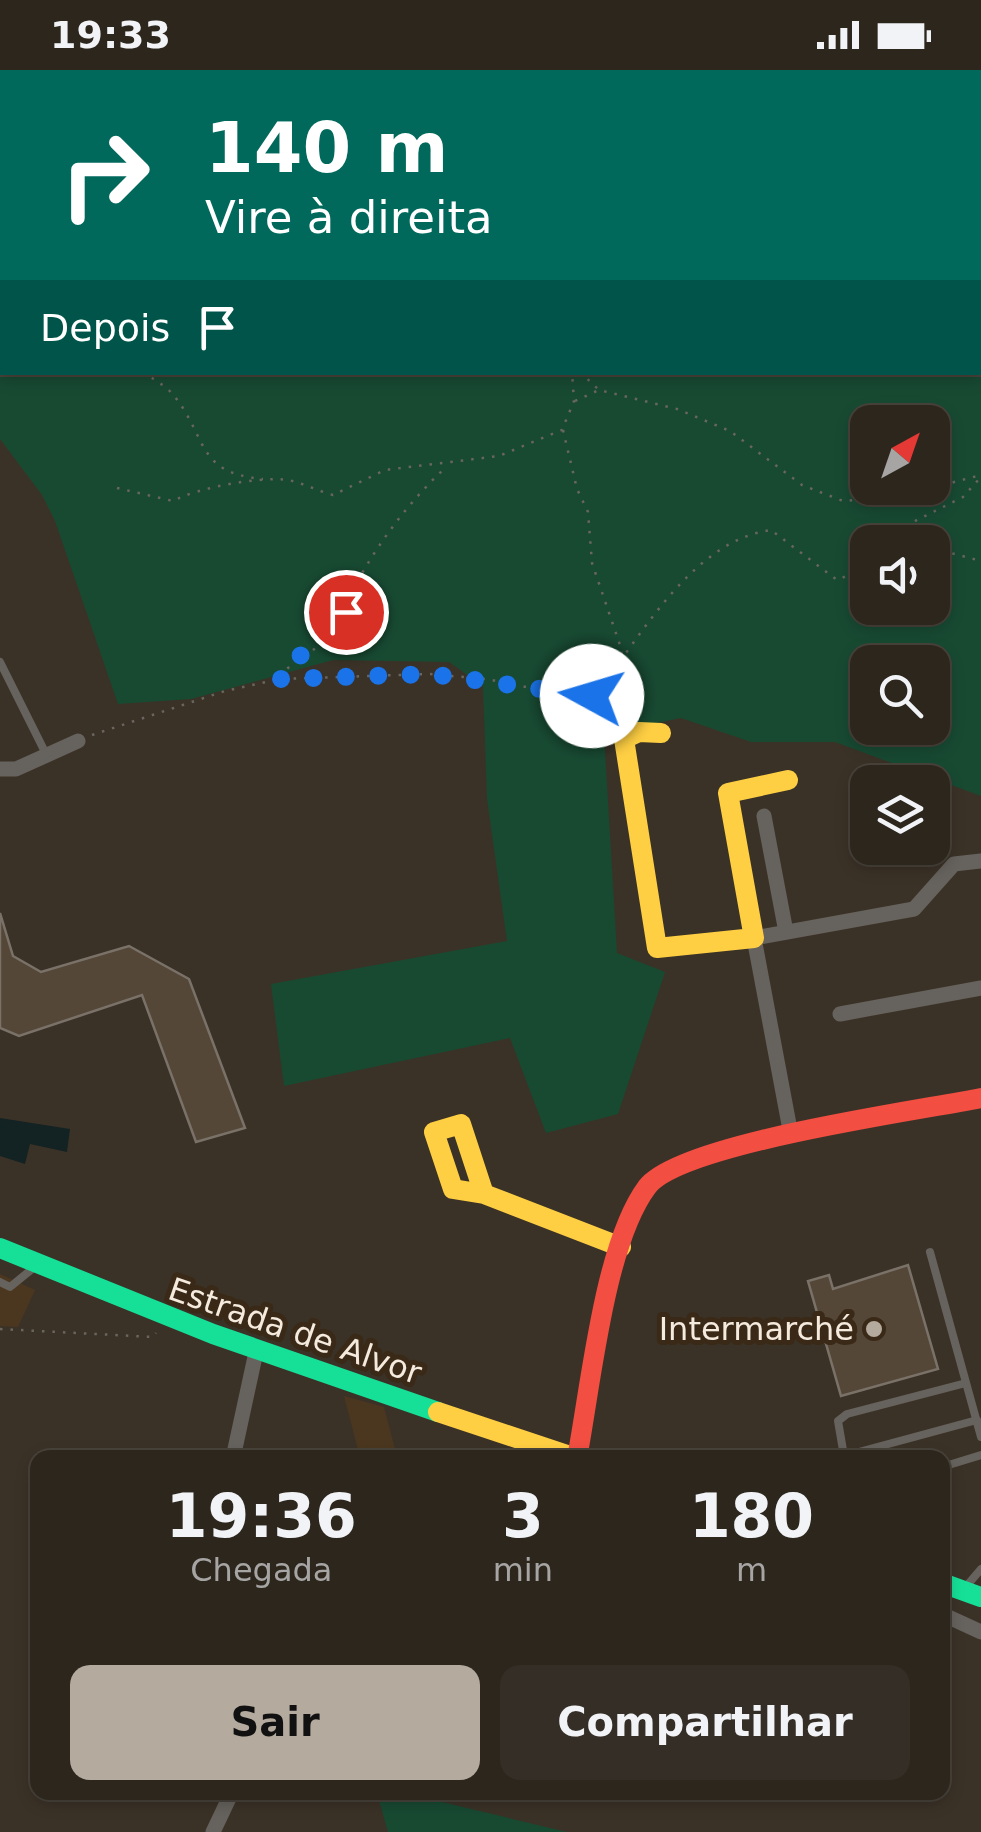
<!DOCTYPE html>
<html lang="pt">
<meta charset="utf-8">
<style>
:root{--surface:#2c261d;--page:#342e26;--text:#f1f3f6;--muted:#a6a5a4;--line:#48433b;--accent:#b4aa9e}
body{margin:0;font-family:"DejaVu Sans",sans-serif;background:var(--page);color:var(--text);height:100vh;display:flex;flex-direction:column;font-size:38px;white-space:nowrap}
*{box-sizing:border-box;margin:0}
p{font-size:32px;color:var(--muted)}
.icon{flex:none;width:55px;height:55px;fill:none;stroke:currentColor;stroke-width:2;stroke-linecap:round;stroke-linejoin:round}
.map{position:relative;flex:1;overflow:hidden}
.side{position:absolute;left:30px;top:1380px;width:920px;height:350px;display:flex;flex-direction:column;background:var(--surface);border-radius:20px;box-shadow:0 5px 15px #0003,0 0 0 2px var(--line)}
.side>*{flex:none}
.banner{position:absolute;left:0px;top:0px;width:982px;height:305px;box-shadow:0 5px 15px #0003,0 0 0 2px var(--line);background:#00695c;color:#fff;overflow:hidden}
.needle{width:65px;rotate:40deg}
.tools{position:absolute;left:850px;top:335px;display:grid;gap:20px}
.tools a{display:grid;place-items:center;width:100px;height:100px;border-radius:20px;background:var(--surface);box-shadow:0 5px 15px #0003,0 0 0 2px var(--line);font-size:50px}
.pin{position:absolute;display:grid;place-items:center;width:85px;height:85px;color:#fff;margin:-42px;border:5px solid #fff;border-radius:50%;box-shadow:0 2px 10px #0007}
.me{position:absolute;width:110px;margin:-55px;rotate:276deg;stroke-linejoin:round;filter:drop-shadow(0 0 8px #0008)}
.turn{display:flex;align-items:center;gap:35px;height:210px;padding:0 40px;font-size:45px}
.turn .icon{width:130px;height:130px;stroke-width:2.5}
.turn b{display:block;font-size:70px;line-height:85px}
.then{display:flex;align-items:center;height:95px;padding:0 40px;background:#0003;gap:20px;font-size:38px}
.eta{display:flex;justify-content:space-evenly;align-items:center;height:170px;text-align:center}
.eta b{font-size:60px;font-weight:600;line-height:70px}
.action{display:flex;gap:20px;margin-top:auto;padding:20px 40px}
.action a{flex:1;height:115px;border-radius:20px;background:var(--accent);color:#111;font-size:40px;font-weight:600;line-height:115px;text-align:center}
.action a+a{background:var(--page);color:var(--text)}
.status{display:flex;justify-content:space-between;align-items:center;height:70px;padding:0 50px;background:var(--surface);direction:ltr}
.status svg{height:28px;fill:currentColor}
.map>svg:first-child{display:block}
</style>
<div class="status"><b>19:33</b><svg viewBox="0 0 49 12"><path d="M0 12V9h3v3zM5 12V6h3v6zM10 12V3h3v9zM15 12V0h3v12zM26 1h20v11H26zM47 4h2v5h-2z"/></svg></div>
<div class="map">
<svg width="981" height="1762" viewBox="0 0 981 1762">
<rect width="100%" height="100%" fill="#3b3227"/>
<!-- built -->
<path fill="#4b371f" d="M0,1204L35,1220L18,1257L0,1256Z
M344,1326L384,1337L397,1387H360Z"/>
<!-- green -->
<path fill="#184a32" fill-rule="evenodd" d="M0,0H981V726L835,672H751L681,648L604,664L617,883L665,902L618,1044L546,1063L510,968L284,1016L271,914L507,871L487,729L483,616L449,592L333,590L191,629L118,634L55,451L42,425L0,369ZM2,2H980V302H2ZM868,352H932V418H868ZM868,472H932V538H868ZM868,592H932V658H868Z
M377,1723H404L567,1762H388Z"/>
<!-- water -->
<path fill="#132222" d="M0,1048L70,1059L67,1082L30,1074L25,1094L0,1086Z"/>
<!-- building -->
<path fill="#544738" stroke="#7a7268" stroke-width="2.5" d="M0,843L13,886L41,902L129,876L189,909L245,1058L196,1072L142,925L19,966L0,958Z
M908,1195L938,1299L841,1326L808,1211L829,1205L833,1219Z"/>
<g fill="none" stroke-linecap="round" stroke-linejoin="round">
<!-- path -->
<path stroke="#69655f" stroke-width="2.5" stroke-dasharray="2.5 8" stroke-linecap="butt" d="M27,0L28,2
M980,108L981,109
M143,302C154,310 167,316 175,327C208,369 196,403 263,409
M580,302L599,320L677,339L730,361L802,415L843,431L897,427L981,405
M575,331L599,320
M563,360L577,419L588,442L592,493L621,578L625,623L635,644
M117,418L173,431C196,418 261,406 288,410C303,413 318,421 333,425L385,400L499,386L562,360L574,331L572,302
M895,460L912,472
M879,472L883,467L963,427L980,408
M932,478L981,491
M281,607C295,584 322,580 334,563C346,545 350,524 361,505C384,465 412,429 447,396
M601,620L622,623
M92,665L225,621L280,609L429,604L486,609L585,629L599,620C643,563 693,471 771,460L837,510L861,500L868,491
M0,1259L153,1267L156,1263"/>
<!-- lane -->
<path stroke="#66625d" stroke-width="8" d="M0,592L45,682
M930,1182L981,1367
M0,1212L10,1217L37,1195
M966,1313L847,1344L838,1351L844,1386L977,1350
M942,1397L981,1385
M963,1520L981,1499"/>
<!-- street -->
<path stroke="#66625d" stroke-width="15" d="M364,0V2
M0,699H16L78,671
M764,746L786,862
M840,944L981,918
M791,1065L754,868L914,839L954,794L981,791
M233,1388L256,1282
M942,1544L981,1562
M213,1762L232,1722"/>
<!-- fast -->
<path stroke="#16e098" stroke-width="20" d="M0,1178L213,1264L438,1342
M942,1513L981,1527"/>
<!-- slow -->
<path stroke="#ffcf43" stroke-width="20" d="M661,663L639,662L624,669L657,878L754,868L728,723L788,710
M484,1124L453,1119L434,1062L461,1054L484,1124L621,1177
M438,1342L576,1388"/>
<!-- jam -->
<path stroke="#f24e42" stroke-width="20" d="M577,1388C591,1315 604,1175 647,1117C680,1073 917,1041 981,1028"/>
</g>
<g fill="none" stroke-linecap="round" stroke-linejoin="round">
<!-- route -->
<path stroke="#1a73e8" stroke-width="18" stroke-dasharray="0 32.4" d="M346,542L326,572L301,585L280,609L430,604L592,626"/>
</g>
<!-- markers -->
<circle fill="#b4aa9e" stroke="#392916" stroke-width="4" cx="874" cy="1259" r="10"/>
<g text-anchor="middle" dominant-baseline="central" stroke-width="10" stroke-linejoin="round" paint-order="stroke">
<!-- poi labels -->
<g font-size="32" fill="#f5eade" stroke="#392916" text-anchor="end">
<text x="854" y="1259">Intermarché</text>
</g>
<!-- street labels -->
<g font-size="32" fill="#f5eade" stroke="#392916">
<text transform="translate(295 1261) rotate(19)">Estrada de Alvor</text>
</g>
</g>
</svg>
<div class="tools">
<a><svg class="needle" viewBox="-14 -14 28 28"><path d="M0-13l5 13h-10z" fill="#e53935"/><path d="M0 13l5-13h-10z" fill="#a6a5a4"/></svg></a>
<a><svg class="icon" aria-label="sound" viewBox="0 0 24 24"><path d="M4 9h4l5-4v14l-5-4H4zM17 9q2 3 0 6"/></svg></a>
<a><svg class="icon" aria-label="search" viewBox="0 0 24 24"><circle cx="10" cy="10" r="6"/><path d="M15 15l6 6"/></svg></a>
<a><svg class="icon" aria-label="layers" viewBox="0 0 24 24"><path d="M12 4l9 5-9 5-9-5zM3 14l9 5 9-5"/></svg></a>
</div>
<div class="pin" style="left:346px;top:542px;background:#d93025"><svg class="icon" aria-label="arrive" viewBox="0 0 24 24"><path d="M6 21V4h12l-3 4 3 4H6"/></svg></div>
<svg class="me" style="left:592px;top:626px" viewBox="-20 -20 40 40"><circle r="19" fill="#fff"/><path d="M0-13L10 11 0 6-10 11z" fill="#1a73e8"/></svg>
<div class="banner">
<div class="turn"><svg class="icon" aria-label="right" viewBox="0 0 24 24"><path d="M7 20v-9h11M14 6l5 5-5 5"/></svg><div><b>140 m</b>Vire à direita</div></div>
<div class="then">Depois<svg class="icon" aria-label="arrive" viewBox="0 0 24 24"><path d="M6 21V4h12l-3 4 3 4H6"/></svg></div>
</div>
<section class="side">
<div class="eta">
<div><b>19:36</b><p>Chegada</p></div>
<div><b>3</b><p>min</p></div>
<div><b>180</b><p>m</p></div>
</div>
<div class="action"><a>Sair</a><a>Compartilhar</a></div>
</section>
</div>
